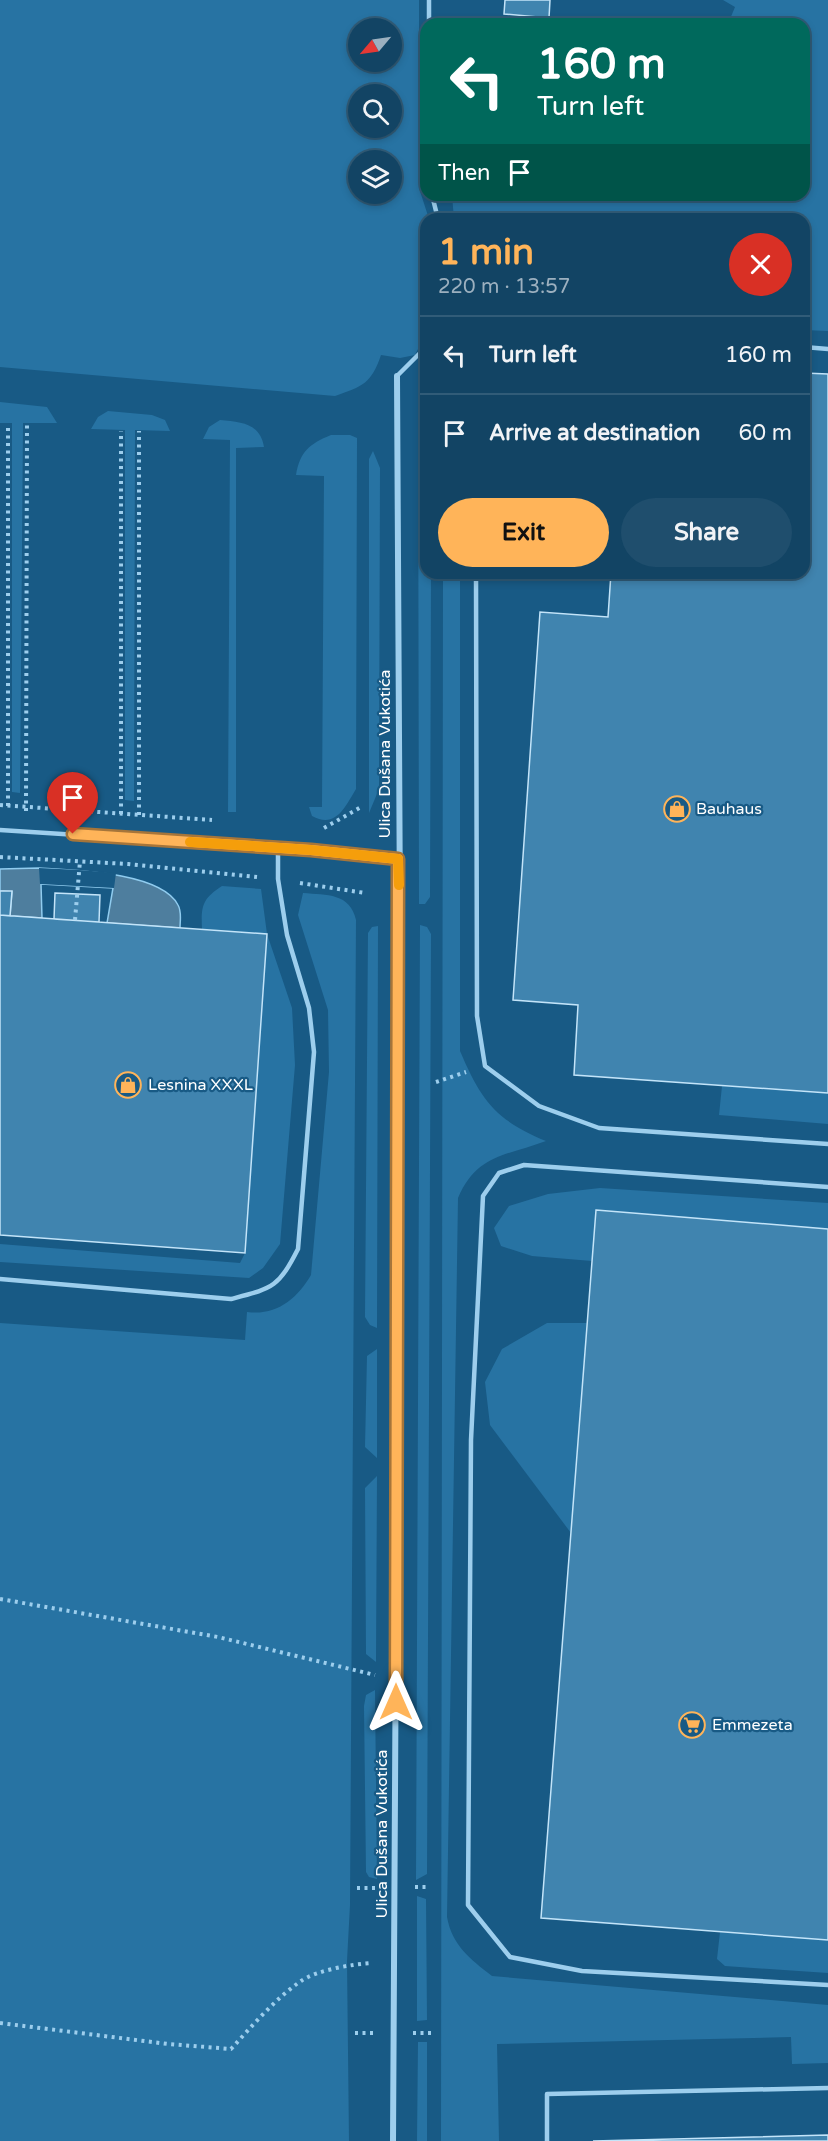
<!DOCTYPE html>
<meta charset="utf-8">
<style>
:root{--surface:#124464;--page:#1f4e6d;--text:#f1f3f6;--muted:#9cb0bf;--line:#315c78;--accent:#ffb459}
body{margin:0;font-family:"Varela Round",sans-serif;background:var(--page);color:var(--text);height:100vh;display:flex;flex-direction:column;font-size:22px;white-space:nowrap}
*{box-sizing:border-box;margin:0}
p{font-size:20px;color:var(--muted)}
.icon{flex:none;width:33px;height:33px;fill:none;stroke:currentColor;stroke-width:2;stroke-linecap:round;stroke-linejoin:round}
.map{position:relative;flex:1;overflow:hidden}
.details{position:absolute;left:420px;top:213px;width:390px;height:366px;display:flex;flex-direction:column;background:var(--surface);border-radius:18px;box-shadow:0 3px 9px #0003,0 0 0 2px var(--line)}
.details>*{flex:none}
.banner{position:absolute;left:420px;top:18px;width:390px;height:183px;border-radius:18px;box-shadow:0 3px 9px #0003,0 0 0 2px var(--line);background:#00695c;color:#fff;overflow:hidden}
.needle{width:39px;rotate:241deg}
.tools{position:absolute;left:348px;top:18px;display:grid;gap:12px}
.tools a{display:grid;place-items:center;width:54px;height:54px;border-radius:50%;background:var(--surface);box-shadow:0 3px 9px #0003,0 0 0 2px var(--line);font-size:30px}
.pin{position:absolute;display:grid;place-items:center;width:51px;height:51px;color:#fff;margin:-62px -26px;border-radius:50% 50% 50% 0;rotate:-45deg;box-shadow:0 0 6px #0007}
.pin .icon{rotate:45deg}
.me{position:absolute;width:66px;margin:-33px;rotate:0deg;stroke-linejoin:round;filter:drop-shadow(0 0 4px #0008)}
.turn{display:flex;align-items:center;gap:21px;height:126px;padding:0 18px;font-size:27px}
.turn .icon{width:78px;height:78px;stroke-width:2.5}
.turn b{display:block;font-size:42px;line-height:51px}
.then{display:flex;align-items:center;height:57px;padding:0 18px;background:#0003;gap:12px;font-size:22px}
.round{display:grid;place-items:center;flex:none;width:63px;height:63px;border-radius:32px;background:var(--page)}
.summary{display:flex;align-items:center;justify-content:space-between;height:102px;padding:0 18px}
h1{font-size:36px;font-weight:700;line-height:45px;color:var(--accent)}
.button{display:flex;gap:12px;margin-top:auto;padding:12px 18px}
.button a{flex:1;height:69px;border-radius:36px;background:var(--accent);color:#111;font-size:24px;font-weight:700;line-height:69px;text-align:center}
.button a+a{background:var(--page);color:var(--text)}
ul{padding:0;list-style:none}
li{display:flex;align-items:center;gap:18px;height:78px;padding:0 18px;border-top:2px solid var(--line)}
li div{flex:1}
li b{display:block;font-size:22px}
li em{font-style:normal}
.map>svg:first-child{display:block}
</style>
<div class="map">
<svg width="828" height="2141" viewBox="0 0 828 2141">
<rect width="100%" height="100%" fill="#185a85"/>
<!-- green -->
<path fill="#2773a3" fill-rule="evenodd" d="M0,0H419V188L429,219H426V333L415,355L400,358L381,355C371,384 363,386 335,396L0,367ZM358,28H392V62H358ZM358,94H392V128H358ZM358,160H392V194H358Z
M723,0H828V331L804,330V219H454L452,195H804V24H728L735,7Z
M426,370V573H431L430,897L425,904H419L418,371Z
M0,402L47,407L57,423H23L20,793L12,792V423H0Z
M108,411L152,415L165,420L170,431L135,430L134,801L125,800V430L91,429L98,417Z
M220,420C241,422 260,423 264,447L236,448V812H228L230,440L203,439L209,427Z
M331,435H350L357,438L356,789C345,807 336,829 312,816L309,807H322L324,476L296,475C300,452 309,444 331,435Z
M373,451L380,468L379,789L369,813V459Z
M443,573H460V1051C481,1100 495,1120 546,1141C506,1156 477,1154 458,1198L447,1917C452,1945 470,1959 492,1976L828,2005V2063L792,2064L791,2037L497,2044L499,2141H441Z
M222,886L261,889L267,934L292,1008L295,1065L280,1244L263,1268L249,1278L0,1262V1244L240,1263L245,1253L267,934L202,929C201,906 202,899 222,886Z
M303,893C327,895 350,893 356,920L350,1905L347,1961L349,2141H0V1323L245,1340L247,1312C276,1316 297,1299 311,1275L329,1072L328,1010L298,915Z
M420,925L427,927L431,934L427,1874L416,1880Z
M378,926L377,1328L370,1325L365,1317L368,933L372,927Z
M722,1086L828,1093V1124L719,1115Z
M600,1188L828,1203V1229L596,1210L592,1261L532,1256L501,1246L494,1228L509,1206L548,1194Z
M547,1323H587L571,1533L490,1425L485,1382L502,1349Z
M377,1349V1458L365,1447L367,1356Z
M377,1476L376,1662L366,1654L365,1488Z
M375,1690L377,1879L369,1877L366,1872L364,1706L366,1695Z
M417,1896L426,1899L427,2020L417,2021Z
M720,1932L828,1940V1973L725,1966L717,1959Z
M418,2042H427V2141H417Z"/>
<!-- water -->
<path fill="#4e7e9e" stroke="#90ccef" stroke-width="1.5" d="M39,868C73,870 161,872 178,905C182,912 180,920 180,928L107,923L113,888L41,884L42,918L10,916L12,892L0,891V869Z"/>
<!-- pier -->
<path fill="#185a85" d="M39,868L79,870L116,873L114,888L40,884Z"/>
<!-- building -->
<path fill="#4084af" stroke="#c3e4f9" stroke-width="1.5" d="M505,0H550L549,18L504,14Z
M804,373L828,374V1093L574,1075L578,1005L513,1000L540,612L608,617L611,573H804Z
M0,891H12L10,916L0,915Z
M55,893L100,895L99,922L54,919Z
M0,915L267,934L245,1253L0,1235Z
M596,1210L828,1229V1940L541,1918Z
M828,2135V2141H593Z"/>
<g fill="none" stroke-linecap="round" stroke-linejoin="round">
<!-- path -->
<path stroke="#9dceed" stroke-width="4" stroke-dasharray="3 4.5" stroke-linecap="butt" d="M0,805L212,820
M8,806V424
M26,811L27,424
M121,814V431
M139,815V431
M324,828L363,806
M0,857L128,864L257,877
M300,883L365,893
M75,920L80,861
M436,1082L466,1072
M0,1599L218,1637L375,1675
M415,1887H429
M357,1888H375
M0,2023L168,2044L231,2049C252,2026 275,1999 301,1981C317,1970 353,1964 372,1963
M355,2033H373
M413,2033H431"/>
<!-- lane -->
<path stroke="#9dceed" stroke-width="4.5" d="M429,24V0
M432,195L438,219
M804,347L828,349
M397,376L426,347
M476,573L477,1016L485,1066L539,1106L599,1128L828,1144
M0,830L311,850L398,859
M828,1187L524,1165L499,1173L483,1196L471,1440L468,1905L510,1957L582,1971L828,1985
M0,1279L231,1299C273,1288 278,1288 298,1249L314,1052L309,1008L287,935L278,879V848
M547,2141V2094L828,2088"/>
<!-- street -->
<path stroke="#9dceed" stroke-width="6" d="M393,2141L400,916L397,376"/>
</g>
<g fill="none" stroke-linecap="round" stroke-linejoin="round">
<!-- route casing -->
<g stroke="#a6753a" stroke-width="15">
<path id="route" d="M73,834L311,850L398,859L396,1702"/>
</g>
<!-- route -->
<use href="#route" stroke="#ffb459" stroke-width="10"/>
<!-- slow -->
<path stroke="#f59e0b" stroke-width="10" d="M190,842L311,850L398,859L399,885"/>
</g>
<!-- icons -->
<defs>
<g id="shop-ring" transform="scale(1.35)"><circle r="9.5" fill="#185a85" stroke="#ffb459" stroke-width="1.5"/><path d="M-5-2.5h2.3a2.7 3.5 0 0 1 5.4 0H5L5.5 6h-11ZM-1.5-2.5h3a1.5 2.3 0 0 0-3 0Z" fill="#ffb459"/></g>
<g id="supermarket-ring" transform="scale(1.35)"><circle r="9.5" fill="#185a85" stroke="#ffb459" stroke-width="1.5"/><path d="M-6-5.5h2.5l.6 2H6L4.5 2H-2.5L-4.4-4H-6ZM-1.5 3.2a1.3 1.3 0 1 0 .1 0ZM3 3.2a1.3 1.3 0 1 0 .1 0Z" fill="#ffb459"/></g>
</defs>
<g fill-rule="evenodd">
<use href="#shop-ring" x="677" y="809"/>
<use href="#shop-ring" x="128" y="1085"/>
<use href="#supermarket-ring" x="692" y="1725"/>
</g>
<g text-anchor="middle" dominant-baseline="central" stroke-width="4.5" stroke-linejoin="round" paint-order="stroke">
<!-- street labels -->
<g font-size="16" fill="#fff" stroke="#185a85">
<text transform="translate(385 754) rotate(-90)">Ulica Dušana Vukotića</text>
<text transform="translate(382 1834) rotate(-90)">Ulica Dušana Vukotića</text>
</g>
<!-- poi labels -->
<g font-size="16" fill="#fff" stroke="#185a85" text-anchor="start">
<text x="696" y="809">Bauhaus</text>
<text x="148" y="1085">Lesnina XXXL</text>
<text x="712" y="1725">Emmezeta</text>
</g>
</g>
</svg>
<div class="tools">
<a><svg class="needle" viewBox="-14 -14 28 28"><path d="M0-13l5 13h-10z" fill="#e53935"/><path d="M0 13l5-13h-10z" fill="#9cb0bf"/></svg></a>
<a><svg class="icon" aria-label="search" viewBox="0 0 24 24"><circle cx="10" cy="10" r="6"/><path d="M15 15l6 6"/></svg></a>
<a><svg class="icon" aria-label="layers" viewBox="0 0 24 24"><path d="M12 4l9 5-9 5-9-5zM3 14l9 5 9-5"/></svg></a>
</div>
<div class="pin" style="left:73px;top:834px;background:#d93025"><svg class="icon" aria-label="arrive" viewBox="0 0 24 24"><path d="M6 21V4h12l-3 4 3 4H6"/></svg></div>
<svg class="me" style="left:396px;top:1702px" viewBox="-20 -20 40 40"><path d="M0-17L14 15 0 8-14 15z" fill="#ffb459" stroke="#fff" stroke-width="4"/></svg>
<div class="banner">
<div class="turn"><svg class="icon" aria-label="left" viewBox="0 0 24 24"><path d="M17 20v-9H6M10 6l-5 5 5 5"/></svg><div><b>160 m</b>Turn left</div></div>
<div class="then">Then<svg class="icon" aria-label="arrive" viewBox="0 0 24 24"><path d="M6 21V4h12l-3 4 3 4H6"/></svg></div>
</div>
<section class="details">
<div class="summary"><div><h1>1 min</h1><p>220 m · 13:57</p></div><a class="round" style="background:#d93025;color:#fff"><svg class="icon" aria-label="close" viewBox="0 0 24 24"><path d="M6 6l12 12M18 6L6 18"/></svg></a></div>
<ul>
<li><svg class="icon" aria-label="left" viewBox="0 0 24 24"><path d="M17 20v-9H6M10 6l-5 5 5 5"/></svg><div><b>Turn left</b></div><em>160 m</em></li>
<li><svg class="icon" aria-label="arrive" viewBox="0 0 24 24"><path d="M6 21V4h12l-3 4 3 4H6"/></svg><div><b>Arrive at destination</b></div><em>60 m</em></li>
</ul>
<div class="button"><a>Exit</a><a>Share</a></div>
</section>
</div>
